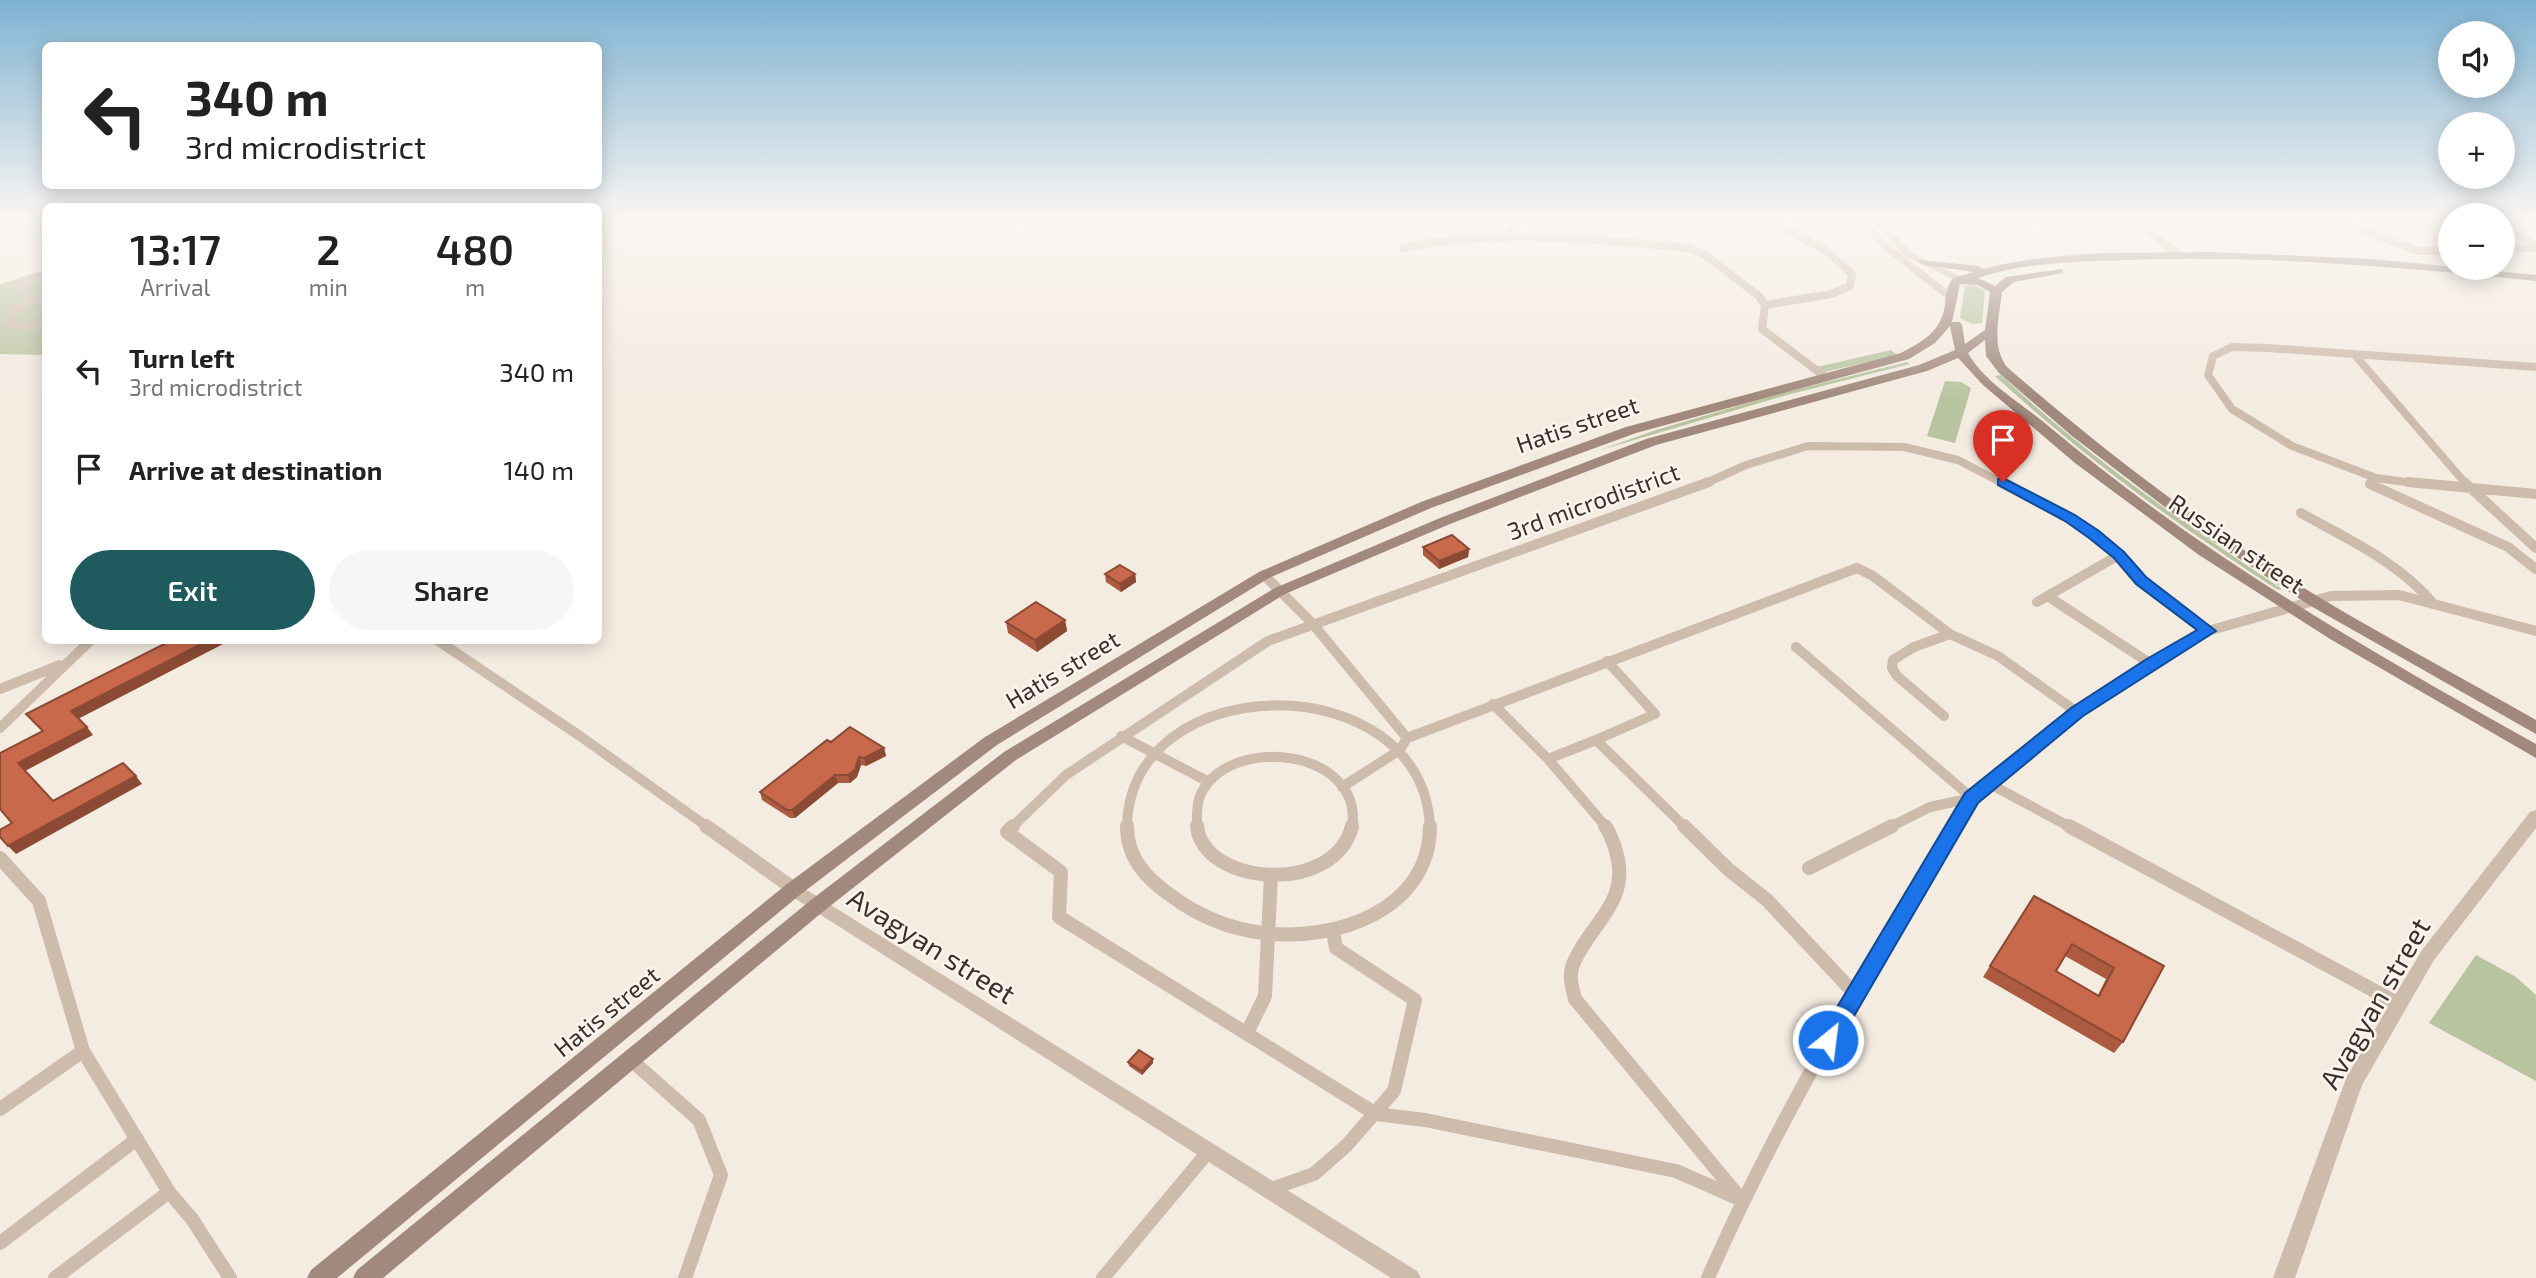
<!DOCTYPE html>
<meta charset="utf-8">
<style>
:root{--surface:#fff;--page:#f6f6f6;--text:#222;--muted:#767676;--accent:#1f5a5e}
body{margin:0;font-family:"Exo 2",sans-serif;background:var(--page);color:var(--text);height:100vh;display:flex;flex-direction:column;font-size:26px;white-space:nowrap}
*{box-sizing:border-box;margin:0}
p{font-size:23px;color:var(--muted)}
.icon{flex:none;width:38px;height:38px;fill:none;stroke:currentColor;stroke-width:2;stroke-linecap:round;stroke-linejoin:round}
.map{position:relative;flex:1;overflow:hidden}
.details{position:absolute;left:42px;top:203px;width:560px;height:441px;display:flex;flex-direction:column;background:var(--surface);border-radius:10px;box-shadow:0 4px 18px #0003}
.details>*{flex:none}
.banner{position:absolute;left:42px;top:42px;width:560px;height:147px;border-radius:10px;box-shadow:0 4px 18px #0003;background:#fff;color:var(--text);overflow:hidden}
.buttons{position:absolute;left:2438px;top:21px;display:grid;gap:14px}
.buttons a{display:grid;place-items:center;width:77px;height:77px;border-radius:50%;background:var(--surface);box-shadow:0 4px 18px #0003;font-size:35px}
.pin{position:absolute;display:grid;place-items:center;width:60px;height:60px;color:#fff;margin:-72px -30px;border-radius:50% 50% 50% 0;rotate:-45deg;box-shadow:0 0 7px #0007}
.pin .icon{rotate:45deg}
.me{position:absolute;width:77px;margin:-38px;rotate:29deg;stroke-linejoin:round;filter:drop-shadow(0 0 5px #0008)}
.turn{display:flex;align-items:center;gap:24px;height:147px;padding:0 28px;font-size:32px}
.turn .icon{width:91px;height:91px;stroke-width:2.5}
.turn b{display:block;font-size:49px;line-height:60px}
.eta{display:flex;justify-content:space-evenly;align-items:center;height:119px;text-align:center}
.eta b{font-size:42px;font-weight:600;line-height:49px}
.cta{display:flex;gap:14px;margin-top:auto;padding:14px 28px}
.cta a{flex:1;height:80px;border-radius:42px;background:var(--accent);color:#fff;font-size:28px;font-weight:600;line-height:80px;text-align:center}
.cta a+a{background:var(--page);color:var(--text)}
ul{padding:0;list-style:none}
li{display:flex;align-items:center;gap:21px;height:98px;padding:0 28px}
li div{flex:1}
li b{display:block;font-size:26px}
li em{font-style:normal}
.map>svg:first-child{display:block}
</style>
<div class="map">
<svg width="2536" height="1278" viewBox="0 0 2536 1278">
<rect width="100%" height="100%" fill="#f4ebe1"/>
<!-- green -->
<path fill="#b8c4a0" d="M45,270V355L0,354V284Z
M1974,285L1985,290L1982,323L1972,324L1960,318L1965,286Z
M1891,350L1897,355L1824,372L1817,367Z
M1907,362L1910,364L1787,395L1600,450L1656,430L1782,393Z
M2001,375C2087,456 2183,523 2282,589L2278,590C2178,526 2082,456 1995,376Z
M1945,381L1961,382L1971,388L1955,443L1927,436Z
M2476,955L2516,977L2536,995V1081L2429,1023Z"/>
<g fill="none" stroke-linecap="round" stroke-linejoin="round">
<!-- minor-far2 -->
<path stroke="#cdbbac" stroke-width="8" d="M2080,220L2106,226L2218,220
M2335,220L2418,251H2450
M2141,224L2180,256
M2502,225L2536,245
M1509,234L1514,220
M1403,248C1499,228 1592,239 1689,248L1705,255L1759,296L1765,305L1762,329L1824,376
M2502,249L2536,248
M46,297C31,300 11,307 6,323L46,327
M28,301L21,283L46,274
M1765,305L1831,294L1850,286L1852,274L1825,250L1770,220
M2354,354L2466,484
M1704,484L1746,465L1808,446L1904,447L1958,460L2004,484
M2370,484L2376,478
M2421,484L2376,478L2292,446L2232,409L2208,375L2213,356L2232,347L2267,348L2536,367"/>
<!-- minor-far1 -->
<path stroke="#cdbbac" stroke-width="10" d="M2000,482L2070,518L2119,555L2141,580L2208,631
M2372,482L2370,484L2508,547L2536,569
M2408,482L2536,494
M2464,482L2536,548
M2301,513C2347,539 2397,561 2432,602
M1264,575L1312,623L1407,738
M2049,597L2151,664
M2037,602L2119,555
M437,640L580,736L709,828
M1796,647L1972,798L1930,807L1888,828
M0,689L60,665
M1493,704L1548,759L1607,828
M1944,716L1897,676L1892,668L1893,660L1914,647L1950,634L1998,656L2077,712
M0,728L91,640
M1121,736L1209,782
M1596,740L1655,714L1607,661
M1548,759L1596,740L1686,828
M1988,783L2072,828
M1342,787L1400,750L1407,738L1857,568L1873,576L1950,634
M1011,828L1066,775L1268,641L1709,482
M1127,828C1128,665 1425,664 1430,828
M1197,828C1197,817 1196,806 1200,796C1228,732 1365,749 1352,828
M1954,828L1972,798L2077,712L2208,631L2331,596L2399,595L2536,631"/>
<!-- minor -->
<path stroke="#cdbbac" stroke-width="14" d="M706,826L794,889
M1013,826L1007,832L1061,872L1059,917L1376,1114L1425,1120L1676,1171L1742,1200
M1127,826C1127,858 1146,878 1170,895C1197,915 1230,929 1263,933C1334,942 1430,911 1430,826
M1197,826C1203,886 1335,896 1352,826
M1605,826C1611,834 1613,842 1616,851C1631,902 1592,921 1574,962C1568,974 1572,987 1575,999L1740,1198
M1684,826L1729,870L1767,900L1854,993
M2069,826L2399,1004
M0,858L39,901L83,1051L169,1192L192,1219L230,1278
M1809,868L1892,826
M1247,1033L1265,996L1271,876
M630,1059L699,1120L721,1175L685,1278
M0,1109L83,1051
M1268,1190L1314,1174L1346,1146L1394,1091L1415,1000L1336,948L1333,931
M0,1243L137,1139
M55,1278L169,1192
M1103,1278L1208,1152
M1708,1278C1777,1120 1866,973 1955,826"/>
<!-- tertiary -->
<path fill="#cdbbac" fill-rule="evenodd" d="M1857,220H1867L1888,244L1956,296V300H1948L1882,248Z
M1871,220H1881L1911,252L1966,279L1957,281L1905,256Z
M2536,810V828L2434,960L2362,1085L2295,1278H2273L2347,1076L2422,950L2530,812Z
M794,882L1417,1271L1421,1278H1391L788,894L786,889L788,884Z"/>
<!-- secondary -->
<path fill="#a18a7d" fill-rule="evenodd" d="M2210,252L2373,259L2536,275V281C2400,267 2263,255 2126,260C2077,262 2025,262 1978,278L1995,286L2006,277L2063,269V273L2014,282L2002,292C1999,318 1991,346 2007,367C2093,442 2182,511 2278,572C2362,625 2450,671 2536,720V734L2309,605L2187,524L2072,436L1999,373L1986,356L1985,340L1968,353C1984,382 2021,403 2046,424C2196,551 2365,649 2536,744V758L2330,639L2199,555L2075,463L1983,385L1958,358L1927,371L1656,445L1450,524L1285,594L1016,760L825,910L383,1278H353L357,1270L811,900L1004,752L1275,588L1440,518L1646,439L1919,365L1955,350L1950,326L1935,343L1909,359L1636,433L1431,508L1269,578L997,745L801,894L337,1278H307L311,1270L787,884L985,737L1259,572L1421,502L1626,427L1901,353C1923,341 1941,332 1945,305C1946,294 1947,286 1953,278L1974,272L1924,265L1918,262L1920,260L1978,266L1983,269C2056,250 2135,253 2210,252ZM1960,284L1978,285L1990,292L1985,330L1965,344L1962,325L1960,322H1952Z"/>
</g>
<!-- wall -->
<path fill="#ac5a40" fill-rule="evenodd" d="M1423,547L1469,549L1468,557L1439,569L1423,555Z
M1105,574H1135L1136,582L1121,592L1106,582Z
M1065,620L1067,631L1037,652L1008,633L1006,622Z
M831,742L884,748L886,756L866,766L861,765L857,777L850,783H838L795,818H790L762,800L760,792Z
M2034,896L2164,966L2123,1042L2114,1053L1983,977ZM2065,956L2106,979L2098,995L2056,971Z
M1153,1059V1063L1142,1075L1129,1066L1128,1062Z"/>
<!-- shaded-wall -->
<path fill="#8c4a34" d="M1469,549L1468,557L1439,569V561Z
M1135,574L1136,582L1121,592L1120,584Z
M1065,620L1067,631L1037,652L1035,640Z
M209,640H226L227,642L78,719L71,711Z
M87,727L93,735L25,771L18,763Z
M884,748L886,756L866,766L864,758Z
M859,757L861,765L857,777L850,783L848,775Z
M835,775L838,783L795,818L792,810Z
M136,776L142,784L16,854L8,846Z
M1153,1059V1063L1142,1075V1071Z"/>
<!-- building -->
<path fill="#c8694b" stroke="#8c4a34" stroke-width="2" fill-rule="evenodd" d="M1452,535L1469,549L1439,561L1423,547Z
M1120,565L1135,574L1120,584L1105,574Z
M1036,602L1065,620L1035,640L1006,622Z
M172,640H209L71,711L87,727L18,763L53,801L123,763L136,776L8,846L0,837V830L12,823L0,809V753L43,731L26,714Z
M850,727L884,748L864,758L859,757L855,770L848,775H835L792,810H787L760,792L827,740L831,742Z
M2034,896L2164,966L2123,1042L1990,966ZM2072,944L2114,968L2099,996L2056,971Z
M1139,1050L1153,1059L1142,1071L1128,1062Z"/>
<!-- sky -->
<linearGradient id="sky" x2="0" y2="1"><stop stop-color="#7eb2d2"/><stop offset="0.55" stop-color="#faf6f2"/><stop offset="1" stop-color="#faf6f2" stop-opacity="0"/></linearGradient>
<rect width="2536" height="399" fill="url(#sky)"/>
<!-- route -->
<path fill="#1a73e8" stroke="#114b97" stroke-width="2" d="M2003,478L2075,515L2099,531L2124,552L2146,577L2216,631L2083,716L1978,803L1836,1047L1828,1049L1821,1047L1818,1040L1821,1034L1965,793L2071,708L2145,660L2197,630L2136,584L2114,558L2089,538L2065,521L1998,485V479Z"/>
<g text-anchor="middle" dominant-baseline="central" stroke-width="5" stroke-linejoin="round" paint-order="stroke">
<!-- street labels -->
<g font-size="24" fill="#3b302b" stroke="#fbf5ee">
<text transform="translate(1577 424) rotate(-19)">Hatis street</text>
<text transform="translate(1593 501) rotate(-20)">3rd microdistrict</text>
<text transform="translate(2237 543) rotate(34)">Russian street</text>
<text transform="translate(1062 669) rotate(-31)">Hatis street</text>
<text transform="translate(606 1011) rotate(-39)">Hatis street</text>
</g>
<!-- near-street labels -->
<g font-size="28" fill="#3b302b" stroke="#fbf5ee">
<text transform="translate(932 945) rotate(32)">Avagyan street</text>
<text transform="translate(2374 1003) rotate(-60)">Avagyan street</text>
</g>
</g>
</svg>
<div class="buttons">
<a><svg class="icon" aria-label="sound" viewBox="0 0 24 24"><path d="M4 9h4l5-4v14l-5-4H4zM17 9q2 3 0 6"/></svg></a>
<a>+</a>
<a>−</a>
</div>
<div class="pin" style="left:2003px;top:482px;background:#d93025"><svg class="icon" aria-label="arrive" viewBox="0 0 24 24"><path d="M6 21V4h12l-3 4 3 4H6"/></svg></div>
<svg class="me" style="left:1828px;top:1040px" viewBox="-20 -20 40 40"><circle r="17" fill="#1a73e8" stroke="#fff" stroke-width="3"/><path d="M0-11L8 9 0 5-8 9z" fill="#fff"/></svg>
<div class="banner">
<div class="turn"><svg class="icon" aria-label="left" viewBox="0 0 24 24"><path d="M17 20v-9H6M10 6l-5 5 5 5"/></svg><div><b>340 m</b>3rd microdistrict</div></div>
</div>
<section class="details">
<div class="eta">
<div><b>13:17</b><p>Arrival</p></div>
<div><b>2</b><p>min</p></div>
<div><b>480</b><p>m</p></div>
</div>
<ul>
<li><svg class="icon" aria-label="left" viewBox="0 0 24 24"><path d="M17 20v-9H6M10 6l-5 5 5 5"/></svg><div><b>Turn left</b><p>3rd microdistrict</p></div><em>340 m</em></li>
<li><svg class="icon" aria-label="arrive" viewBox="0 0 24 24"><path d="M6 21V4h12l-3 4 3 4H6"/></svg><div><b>Arrive at destination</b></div><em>140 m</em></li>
</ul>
<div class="cta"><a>Exit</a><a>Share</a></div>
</section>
</div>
